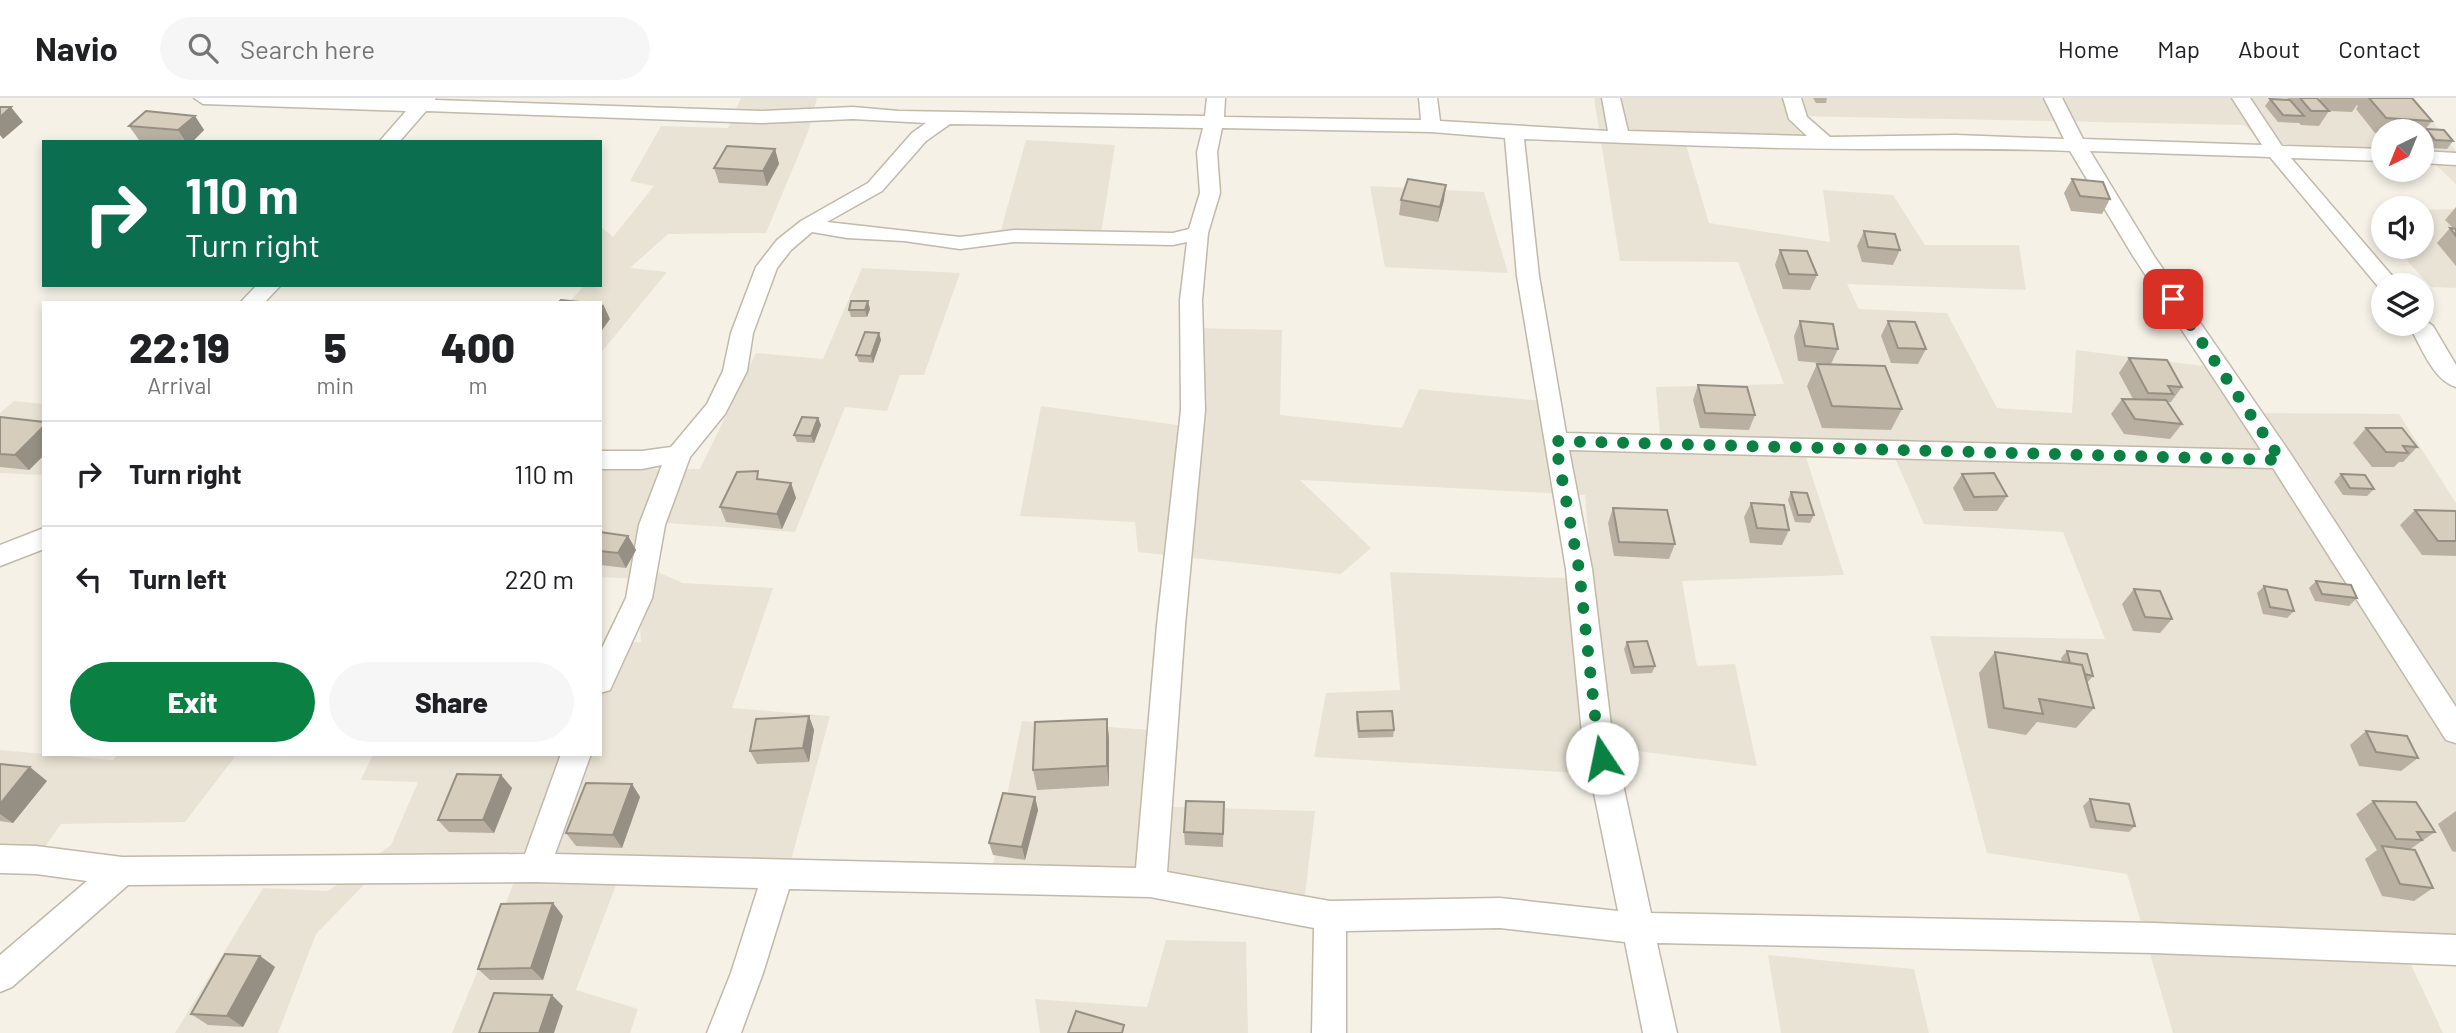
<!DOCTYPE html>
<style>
:root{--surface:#fff;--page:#f6f6f6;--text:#202124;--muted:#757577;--line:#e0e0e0;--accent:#0b8043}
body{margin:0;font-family:Barlow,sans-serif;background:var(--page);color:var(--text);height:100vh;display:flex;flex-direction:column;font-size:26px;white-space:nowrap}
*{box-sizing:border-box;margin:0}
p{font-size:23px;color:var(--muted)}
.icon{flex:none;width:38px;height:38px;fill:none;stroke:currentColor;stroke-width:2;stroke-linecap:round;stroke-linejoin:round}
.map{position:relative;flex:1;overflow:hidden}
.side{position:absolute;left:42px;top:203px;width:560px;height:455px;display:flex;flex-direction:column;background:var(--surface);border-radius:0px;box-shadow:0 4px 10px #0003}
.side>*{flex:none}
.guide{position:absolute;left:42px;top:42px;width:560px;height:147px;border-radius:0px;box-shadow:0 4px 10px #0003;background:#0b6e4f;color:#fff;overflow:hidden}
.needle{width:46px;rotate:223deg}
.controls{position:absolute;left:2371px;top:21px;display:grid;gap:14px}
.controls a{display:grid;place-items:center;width:63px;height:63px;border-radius:50%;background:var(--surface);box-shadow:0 4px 10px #0003;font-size:35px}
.pin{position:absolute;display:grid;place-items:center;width:60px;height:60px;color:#fff;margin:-30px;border-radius:14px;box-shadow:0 4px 10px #0006}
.me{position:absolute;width:77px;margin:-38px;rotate:349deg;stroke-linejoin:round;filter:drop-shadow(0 0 5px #0008)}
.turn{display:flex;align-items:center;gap:24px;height:147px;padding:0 28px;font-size:32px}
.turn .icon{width:91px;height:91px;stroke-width:2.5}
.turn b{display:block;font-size:49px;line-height:60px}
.eta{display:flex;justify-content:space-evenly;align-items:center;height:119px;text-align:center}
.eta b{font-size:42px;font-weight:800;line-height:49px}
.button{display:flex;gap:14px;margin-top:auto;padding:14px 28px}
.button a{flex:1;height:80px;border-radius:42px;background:var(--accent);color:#fff;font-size:28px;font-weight:800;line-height:80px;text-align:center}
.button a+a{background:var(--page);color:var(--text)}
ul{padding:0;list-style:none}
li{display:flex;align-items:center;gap:21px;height:105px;padding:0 28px;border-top:2px solid var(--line)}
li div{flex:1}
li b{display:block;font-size:26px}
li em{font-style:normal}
header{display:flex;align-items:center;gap:42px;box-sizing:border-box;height:98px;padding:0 35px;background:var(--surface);border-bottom:2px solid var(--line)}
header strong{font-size:33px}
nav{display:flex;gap:38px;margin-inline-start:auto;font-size:24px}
.search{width:490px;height:63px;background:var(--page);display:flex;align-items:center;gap:18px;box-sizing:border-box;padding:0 24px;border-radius:38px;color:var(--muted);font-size:26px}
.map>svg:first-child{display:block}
</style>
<header>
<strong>Navio</strong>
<div class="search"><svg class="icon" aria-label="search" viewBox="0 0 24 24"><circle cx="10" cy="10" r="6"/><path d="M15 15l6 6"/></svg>Search here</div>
<nav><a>Home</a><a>Map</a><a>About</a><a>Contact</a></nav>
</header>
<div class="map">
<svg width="2456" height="935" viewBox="0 0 2456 935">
<rect width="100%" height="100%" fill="#f5f1e7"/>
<!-- residential -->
<path fill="#e9e3d5" d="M741,0H817L808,34L766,135L668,136L630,170L667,174L600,256V205H568L585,187H600V128L613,139L654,88L630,83L661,28L728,30Z
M1594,0H2414L2456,53V86L2422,54V33H2384L2383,51L2261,45L2245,27L1796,18L1803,45L1684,40L1709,125L1830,144L1823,92L1893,97L1925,147H2019L2026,192L1847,186L1859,211L1947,215L1997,310L2072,315L2076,252L2219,270L2243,315L2399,316L2456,405V859L2406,856L2443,935H2173L2127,776L1987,755L1930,538L2105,541L2063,434L1924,426L1890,349L1803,350L1844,477L1682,483L1697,568L1735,566L1757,668L1581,646L1578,675L1314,659L1326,595L1400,592L1390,474L1592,481L1585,397L1300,382L1371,450L1341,476L1138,454L1135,424L1020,418L1041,308L1191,329L1193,230L1282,232L1280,317L1402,330L1419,291L1542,303L1546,351L1661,352L1656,289L1784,286L1738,164L1620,163Z
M1026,42L1115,47L1100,142L999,139Z
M1370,88L1484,94L1508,175L1385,169Z
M2456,111V190L2431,189L2395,149H2422V112Z
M862,170L960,175L924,277H900L887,313L845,309L795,434L651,424L636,465L683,485L773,490L732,610L830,618L787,777L624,766L576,892L638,911L630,935H452L520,770L390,760L316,836L278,935H175L263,790L328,793L391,747L418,684L361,682L373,656H600V546L641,544L638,481L600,479V371H700L756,255L823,261Z
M14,303L44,306V377L0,375V315Z
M1022,623L1151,632L1148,708L1315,713L1305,797L991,777Z
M0,652L113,662L118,656H237L185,724L61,726L39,757H0Z
M1166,842L1246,844L1248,935H1040L1035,901L1147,909Z
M1768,857L1914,871L1929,935H1781Z"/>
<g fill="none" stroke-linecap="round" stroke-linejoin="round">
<!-- minor casing -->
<g stroke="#c1b9a9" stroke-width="3">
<path id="minor" d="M194,0H436L435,2L761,13L853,9L899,13L1205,18L1207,0H1225L1224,19L1421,22L1419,0H1437L1440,23L1608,33L1602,0H1620L1628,33L1807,38L1789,21L1783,0H1801L1807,19L1830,39L1956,37L2064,41L2044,0H2062L2083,41L2262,47L2232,0H2250L2282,48L2384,51V63L2291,60L2400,187H2384V192H2381L2270,59L2090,53L2154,158L2290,355L2456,609V645L2446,642L2273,370L1569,352L1592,471L1612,636L1651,815L2154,825L2456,837V867L2154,855L1657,845L1677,935H1643L1625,844L1500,830L1346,833V935H1312L1314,830L1150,799L789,791L763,875L741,935H707L731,875L758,790L535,784L128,787L12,889L0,894V857L87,783L36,776L0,775V747L36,748L122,759L525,756L561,656H591L555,756L1136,770L1157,527L1181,312L1180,202L1187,144L1173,147L1014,144L960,151L904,143L847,140L812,134L791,152L777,170L753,235L747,273L725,316L690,359L665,427L652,500L610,592L600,595V554L626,500L639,427L662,367L642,371H600V353H642L671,349L707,306L723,273L731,235L756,169L777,142L801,123L868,85L912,35L926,25L853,21L761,25L426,13L399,44H379L406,13L203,6ZM950,26L1203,30L1197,54L1200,95L1189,131L1173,135L1014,132L960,139L827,124L882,93L926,43ZM1222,30L1431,34L1505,40L1517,178L1566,471L1582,636L1618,813L1500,800L1330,803L1167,774L1185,527L1205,312L1202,202L1208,135L1220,95L1217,54ZM1524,41C1637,45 1750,51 1863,51C1933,51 2001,50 2070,53L2133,158L2261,352L1566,335L1539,178Z
M2422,53L2456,55V67L2422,65Z
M257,187H281L264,205H240Z
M2422,220L2433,228L2456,267V289C2432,282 2420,245 2408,226H2422Z
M44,430V451L0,468V447Z"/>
</g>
<!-- minor -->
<use href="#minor" fill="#fff" fill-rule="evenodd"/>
</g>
<!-- wall -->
<path fill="#b9b0a2" d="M1813,0H1827L1826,5H1816Z
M2288,0H2317L2319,2L2320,0H2412L2432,23L2422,35V33H2384V35H2375L2356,11L2358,8L2357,7L2352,14L2329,13L2319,28L2301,27L2299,25L2278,24L2265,8L2270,1L2287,2Z
M195,18L204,32L192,44H154L139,42L129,28Z
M2426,31L2453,43L2447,51L2430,50L2422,41V37Z
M775,51L779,66L767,88L719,85L714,70Z
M2072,81L2110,101L2102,116L2071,113L2064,95Z
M1401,102H1444L1438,124L1399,117Z
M2456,109V168L2437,145L2450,130H2453L2445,122Z
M1864,133L1900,152L1893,167L1862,164L1857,148Z
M1780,152L1817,177L1810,192L1783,191L1775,167Z
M870,211L867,219H851L849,212Z
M1800,223L1838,251L1831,266L1798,263L1794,238Z
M1888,223L1926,251L1918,266L1891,265L1881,238Z
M879,235L881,242L873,265L859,264L856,257Z
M2129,260L2182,289L2171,304H2167L2182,326L2170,341L2124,336L2111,316L2122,301H2133L2119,275Z
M1817,266L1902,311L1891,332L1822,330L1807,288Z
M1698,287L1755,317L1749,332L1700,330L1693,302Z
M0,319L44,324V357L29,372L0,369Z
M818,320L821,327L814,345L797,344L794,337Z
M2366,330L2417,349L2403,364H2399L2394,369H2372L2353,345Z
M1962,376L2007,398L1997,413H1964L1953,390Z
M2341,376L2374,391L2367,398L2343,397L2334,384Z
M761,381L791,385L796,400L782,431L726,424L720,409Z
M1791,394L1814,417L1810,425L1795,424L1788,402Z
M1751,405L1789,432L1782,447L1750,445L1744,419Z
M1613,410L1675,446L1669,461L1614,458L1608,425Z
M2415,412L2456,413V458L2422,457L2400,427Z
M600,434L628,438L636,452L626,470L600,467Z
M2316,483L2357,500L2349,508L2315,503L2309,490Z
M2264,488L2294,513L2287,520L2263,516L2257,495Z
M2134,491L2172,521L2160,535L2133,533L2122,506Z
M1627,544L1655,568L1652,575L1631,576L1624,551Z
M2067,553L2093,578L2087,585L2094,610L2076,630L2037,624L2026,637L1988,630L1979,575L1995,554L2062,564L2061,560Z
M1357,614L1394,632L1393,639L1358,640L1356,621Z
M809,618L814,632L809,664L757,666L750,653Z
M1107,621L1109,641V688L1037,692L1033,672Z
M2366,633L2418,660L2401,673L2359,668L2350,647Z
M0,666L47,683L13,725L0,723Z
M501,677L512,690L494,735L449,734L438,722Z
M632,686L640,699L622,750L576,748L566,735Z
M1035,699L1038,712L1025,762L993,757L989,745Z
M2090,701L2135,728L2129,734L2090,730L2083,708Z
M2373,703L2435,734L2409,752L2433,790L2414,803L2382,798L2365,761L2377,752L2356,716Z
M1224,704L1223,749L1185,747L1184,734Z
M2456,713V754L2452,753L2438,726Z
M563,818L543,882H490L478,871Z
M260,858L275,869L243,929L208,927L191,916Z"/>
<!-- shaded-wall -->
<path fill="#969084" d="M11,9L23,24L3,41L0,37V19Z
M195,18L204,32L192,44H186L178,32Z
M775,51L779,66L767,88L763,73Z
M1446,87L1444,102L1438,124L1440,109Z
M868,203L870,211L867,219L865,212Z
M603,206L610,221L600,235V210Z
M879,235L881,242L873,265L871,258Z
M818,320L821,327L814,345L811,338Z
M44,328V357L29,372L15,357Z
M791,385L796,400L782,431L777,416Z
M628,438L636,452L626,470L618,455Z
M809,618L814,632L809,664L803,650Z
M1107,621L1109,641V688L1107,668Z
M30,669L47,683L13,725L0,716V706Z
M501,677L512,690L494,735L483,722Z
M632,686L640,699L622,750L613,737Z
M1035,699L1038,712L1025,762L1022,749Z
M553,805L563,818L543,882L531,870Z
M260,858L275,869L243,929L227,918Z
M552,897L563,908L554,935H539Z"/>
<!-- building -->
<path fill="#d7cdbc" stroke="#969084" stroke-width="2" d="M2300,0H2317L2329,13H2311Z
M2369,0H2412L2432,23L2386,20Z
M2270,1L2290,2L2304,18L2283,17Z
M0,9H11L0,19Z
M146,13L195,18L178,32L129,28Z
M2426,31L2444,32L2453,43L2435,42Z
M727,48L775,51L763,73L714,70Z
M1408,81L1446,87L1440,109L1401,102Z
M2072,81L2103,84L2110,101L2080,98Z
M2450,130L2456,131V138Z
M1864,133L1895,136L1900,152L1868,149Z
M1780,152L1807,153L1817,177L1789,176Z
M561,202L588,205H558Z
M851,203H868L865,212H849Z
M1800,223L1833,226L1838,251L1805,248Z
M1888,223L1915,224L1926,251L1898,250Z
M865,234L879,235L871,258L856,257Z
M2129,260L2167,262L2182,289L2168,288L2173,296L2148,295Z
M1817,266L1885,268L1902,311L1832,308Z
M1698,287L1747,289L1755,317L1705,315Z
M2122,301L2166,302L2182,326L2135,321Z
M0,319L44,324V328L15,357L0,356Z
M802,319L818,320L811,338L794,337Z
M2366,330H2402L2417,349L2403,348L2408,355L2386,354Z
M758,373L757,381L791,385L777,416L720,409L737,374Z
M1994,375L2007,398L1974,399L1962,376Z
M2341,376L2365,377L2374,391L2350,390Z
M1791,394L1807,395L1814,417H1798Z
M1751,405L1784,407L1789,432L1757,430Z
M1613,410L1667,412L1675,446L1619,444Z
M2415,412L2456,413V443H2438Z
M600,434L628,438L618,455L600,453Z
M2316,483L2351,487L2357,500L2322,496Z
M2264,488L2287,492L2294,513L2270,509Z
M2134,491L2160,493L2172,521L2145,519Z
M1647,543L1655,568L1634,569L1627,544Z
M2067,553L2087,556L2093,578L2085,576L2082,567L2070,565Z
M1995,554L2082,567L2094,610L2039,601L2043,616L2004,610Z
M1392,613L1394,632L1359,633L1357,614Z
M809,618L803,650L750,653L756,621Z
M1107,621V668L1033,672L1035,624Z
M2366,633L2407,638L2418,660L2376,654Z
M0,666L30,669L0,706Z
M457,676L501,677L483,722H438Z
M586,685L632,686L613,737L566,735Z
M1003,695L1035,699L1022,749L989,745Z
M2090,701L2129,706L2135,728L2096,723Z
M1186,703L1224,704L1223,736L1184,734Z
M2373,703L2416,704L2435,734H2417L2422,742L2396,741Z
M2382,748L2415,752L2433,790L2400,786Z
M553,805L531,870L478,871L501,806Z
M225,856L260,858L227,918L191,916Z
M494,895L552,897L539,935H479Z
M1076,913L1124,927L1122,935H1068Z"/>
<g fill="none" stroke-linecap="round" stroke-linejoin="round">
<!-- route -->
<path stroke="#0b8043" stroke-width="12" stroke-dasharray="0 21.6" d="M1602,660L1597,636L1579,471L1555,343L2281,362L2173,201"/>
</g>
</svg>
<div class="controls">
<a><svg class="needle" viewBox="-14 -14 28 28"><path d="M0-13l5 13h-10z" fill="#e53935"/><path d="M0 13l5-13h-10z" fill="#757577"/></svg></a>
<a><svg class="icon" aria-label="sound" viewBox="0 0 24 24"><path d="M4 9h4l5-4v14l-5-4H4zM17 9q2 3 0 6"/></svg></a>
<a><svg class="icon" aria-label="layers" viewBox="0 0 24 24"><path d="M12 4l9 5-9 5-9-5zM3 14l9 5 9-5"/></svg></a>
</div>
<div class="pin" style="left:2173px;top:201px;background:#d93025"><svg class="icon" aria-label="arrive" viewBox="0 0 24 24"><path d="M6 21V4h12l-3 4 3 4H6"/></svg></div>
<svg class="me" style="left:1602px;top:660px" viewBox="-20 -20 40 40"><circle r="19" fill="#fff"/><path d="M0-13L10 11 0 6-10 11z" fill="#0b8043"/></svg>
<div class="guide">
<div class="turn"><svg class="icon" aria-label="right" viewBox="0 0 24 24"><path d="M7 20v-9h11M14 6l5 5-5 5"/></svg><div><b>110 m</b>Turn right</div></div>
</div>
<section class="side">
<div class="eta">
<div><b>22:19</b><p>Arrival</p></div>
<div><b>5</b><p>min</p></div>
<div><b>400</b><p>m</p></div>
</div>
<ul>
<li><svg class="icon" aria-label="right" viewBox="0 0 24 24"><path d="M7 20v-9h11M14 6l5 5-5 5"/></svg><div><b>Turn right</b></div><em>110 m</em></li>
<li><svg class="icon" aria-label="left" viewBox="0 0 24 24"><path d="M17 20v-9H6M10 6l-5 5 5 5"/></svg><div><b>Turn left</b></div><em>220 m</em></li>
</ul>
<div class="button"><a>Exit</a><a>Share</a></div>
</section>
</div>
